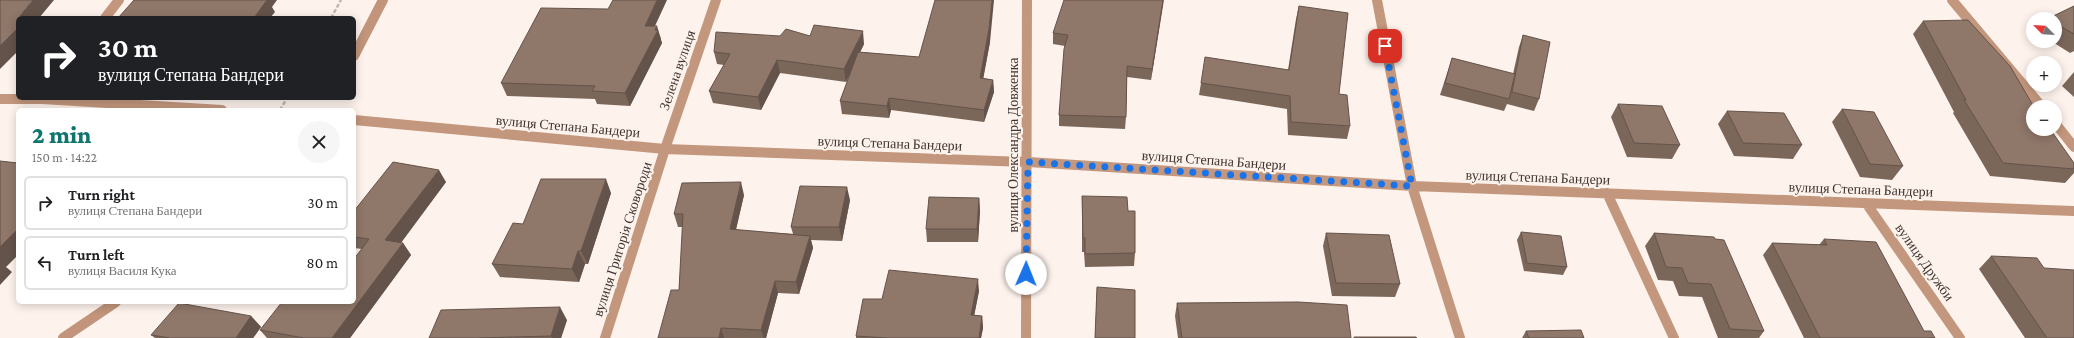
<!DOCTYPE html>
<meta charset="utf-8">
<style>
:root{--surface:#fff;--page:#f6f6f6;--text:#202124;--muted:#757577;--line:#e0e0e0;--accent:#0f766e}
body{margin:0;font-family:"Crimson Pro",serif;background:var(--page);color:var(--text);height:100vh;display:flex;flex-direction:column;font-size:15px;white-space:nowrap}
*{box-sizing:border-box;margin:0}
p{font-size:13px;color:var(--muted)}
.icon{flex:none;width:22px;height:22px;fill:none;stroke:currentColor;stroke-width:2;stroke-linecap:round;stroke-linejoin:round}
.map{position:relative;flex:1;overflow:hidden}
.panel{position:absolute;left:16px;top:108px;width:340px;height:196px;display:flex;flex-direction:column;background:var(--surface);border-radius:6px;box-shadow:0 2px 10px #0003}
.panel>*{flex:none}
.hud{position:absolute;left:16px;top:16px;width:340px;height:84px;border-radius:6px;box-shadow:0 2px 10px #0003;background:#202124;color:#fff;overflow:hidden}
.needle{width:26px;rotate:294deg}
.buttons{position:absolute;left:2026px;top:12px;display:grid;gap:8px}
.buttons a{display:grid;place-items:center;width:36px;height:36px;border-radius:50%;background:var(--surface);box-shadow:0 2px 10px #0003;font-size:20px}
.pin{position:absolute;display:grid;place-items:center;width:34px;height:34px;color:#fff;margin:-17px;border-radius:8px;box-shadow:0 2px 6px #0006}
.me{position:absolute;width:44px;margin:-22px;rotate:1deg;stroke-linejoin:round;filter:drop-shadow(0 0 3px #0008)}
.turn{display:flex;align-items:center;gap:14px;height:84px;padding:0 16px;font-size:18px}
.turn .icon{width:52px;height:52px;stroke-width:2.5}
.turn b{display:block;font-size:28px;line-height:34px}
.round{display:grid;place-items:center;flex:none;width:42px;height:42px;border-radius:21px;background:var(--page)}
.headline{display:flex;align-items:center;justify-content:space-between;height:68px;padding:0 16px}
h1{font-size:24px;font-weight:800;line-height:30px;color:var(--accent)}
ul{padding:0;list-style:none}
li{display:flex;align-items:center;gap:12px;height:54px;margin:0 8px 6px;padding:0 8px;border:2px solid var(--line);border-radius:6px}
li div{flex:1}
li b{display:block;font-size:15px}
li em{font-style:normal}
.map>svg:first-child{display:block}
</style>
<div class="map">
<svg width="2074" height="338" viewBox="0 0 2074 338">
<rect width="100%" height="100%" fill="#fdf2ec"/>
<g fill="none" stroke-linecap="round" stroke-linejoin="round">
<!-- stream -->
<path stroke="#c1947b" stroke-width="10" d="M354,56L383,0
M63,338L116,302"/>
<!-- path -->
<path stroke="#c0b5af" stroke-width="2.5" stroke-dasharray="4 2" stroke-linecap="butt" d="M331,18L341,0
M280,110L287,98"/>
<!-- minor -->
<path stroke="#c3977d" stroke-width="10" d="M1377,0L1412,186L1460,338
M1952,0L2042,107
M105,18L119,0
M0,99H42L222,110
M354,120L665,149L1028,162L1412,186L2074,211
M2055,123L2074,147
M1607,193L1674,338
M1866,203L1960,338
M605,338L665,149L716,0
M1026,338L1027,0"/>
</g>
<!-- wall -->
<path fill="#7b665a" d="M1164,0L1151,80L1127,77L1126,117L1125,129L1059,126V115L1065,46L1053,44V33Z
M1299,6L1339,94L1350,126L1347,139L1288,135L1287,109L1199,95L1201,83L1288,70L1296,19Z
M2074,6V51L2070,53L2051,41H2055V19Z
M1923,21L2033,129L2074,163V173L2065,183L1990,176L1953,113L1954,112L1913,34Z
M655,26L661,39V40L662,43L630,106L597,104L595,99L507,96L501,83Z
M1523,35L1539,99L1534,111L1507,104L1504,111L1440,95L1452,58L1513,74L1519,47Z
M810,36L864,44L860,52L919,57L990,42L983,78L993,80L994,92L984,122L891,110L889,118L842,114L840,101L851,73L846,82L780,73L761,110L713,103L709,91L724,65L717,64L714,52Z
M2074,72V97L2062,86Z
M1618,104L1680,145L1672,159L1627,157L1611,117Z
M1842,109L1903,166L1892,180L1860,177L1832,122Z
M1727,111L1802,145L1793,159L1734,156L1718,124Z
M446,182L401,243H403L411,255L350,338H267L260,330L354,302L362,249L354,248V211Z
M611,193L588,264H585L579,282L500,277L492,264L523,224Z
M744,195L736,230L793,234L791,227L850,200L842,241L811,240L813,248L799,294L778,293L766,338H658L679,290L683,227H678L674,214Z
M1082,196L1128,211L1135,253L1134,266L1085,267L1084,252H1082Z
M979,198L980,211L978,242H927L926,229Z
M1521,232L1567,267L1563,275L1524,271L1517,240Z
M1326,233L1400,284L1395,297L1332,296L1323,246Z
M1654,233L1764,331L1759,338H1718L1702,297L1679,296L1673,281L1658,280L1645,246Z
M1824,239L1924,331L1935,338H1804L1763,255L1772,243L1819,245Z
M1991,256L2044,268L2074,338H2025L1979,269Z
M1097,287L1135,338H1095Z
M979,291L974,315L982,316L983,328L981,338H856V336L882,299Z
M1177,303L1351,338H1178L1175,316Z
M251,316L261,327L253,338H155L151,335Z
M567,320L561,338H429Z
M1526,331L1584,338H1522Z"/>
<!-- shaded-wall -->
<path fill="#64534a" d="M33,0H54L39,18H21L20,16Z
M262,0H277L272,7L275,12L270,18H254Z
M657,0H667L649,39L645,26Z
M992,0H994L990,42L981,91L980,78Z
M1163,0V3L1151,80L1152,69Z
M657,26L661,39V40L662,43L630,106L625,93Z
M18,28V51L0,69V46Z
M863,31L864,44L846,82L844,69Z
M777,60L780,73L761,110L758,97Z
M993,80L994,92L984,122V110Z
M889,98L891,110L889,118L887,106Z
M439,170L446,182L393,253L385,240Z
M606,179L611,193L588,264L581,251Z
M741,182L744,195L733,241L730,229Z
M847,187L850,200L842,241L839,227Z
M979,198L980,211L978,242L977,229Z
M18,229V255L6,267L12,272L0,285V247Z
M810,236L813,248L799,294L796,282Z
M403,243L411,255L350,338H332Z
M578,251L585,264L579,282L572,269Z
M978,279L979,291L972,327L971,315Z
M775,281L778,293L766,338H764L761,330Z
M560,307L567,320L561,338H552L551,336Z
M251,316L261,327L253,338H236Z
M982,316L983,328L981,338H979Z
M721,328L724,338H719Z"/>
<!-- building -->
<path fill="#8f7769" stroke="#64534a" d="M0,0H33L20,16L30,17L28,18H18V28L0,46Z
M134,0H267L254,18H118Z
M613,0H657L645,26H657L655,30H658L625,93L592,91L595,86L501,83L541,8L608,9Z
M935,0H992L989,29L980,78L993,80L984,110L889,98L887,106L840,101L858,52L919,57Z
M1064,0H1163L1152,69L1127,66L1126,117L1059,115L1064,49L1068,35L1053,33Z
M1299,6L1348,13L1339,94L1347,95L1350,126L1291,122L1290,96L1201,83L1205,57L1289,70Z
M2074,6V34L2055,23V19H2047Z
M1968,20L2010,66L2034,107H2033V129H2050L2074,163V169L2003,163L1964,100H1966L1923,21Z
M814,25L863,31L844,69L777,60L758,97L709,91L730,54L714,52L716,32L780,36L786,29L810,36Z
M1523,35L1550,42L1539,99L1512,92Z
M1452,58L1515,74L1509,99L1445,83Z
M1618,104L1662,106L1680,145L1634,143Z
M1842,109L1874,112L1903,166L1870,164Z
M1727,111L1784,113L1802,145L1743,143Z
M0,161L18,163V229L0,247Z
M393,162L439,170L385,240L403,243L332,338H304L260,330L282,302H354V259L369,239L354,237V211Z
M541,179H606L581,251H578L572,269L492,264L513,223L523,224Z
M741,182L730,229L810,236L796,282L775,281L761,330L721,328L719,338H658L671,290H679L683,214H674L682,183Z
M800,186L847,187L839,227H791Z
M1082,196L1127,197L1128,211H1135V253L1085,254V238H1083Z
M929,197L979,198L977,229H926Z
M1521,232L1561,236L1567,267L1527,263Z
M1326,233L1389,235L1400,284L1336,283Z
M1654,233L1714,237L1715,239L1724,240L1764,331L1730,329L1711,284L1688,283L1682,268L1666,267Z
M1824,239L1876,242L1924,331H1931L1935,338H1820L1772,243L1827,245Z
M1991,256L2037,258L2044,268L2074,270V338H2047Z
M889,270L978,279L971,315L982,316L979,338H888L856,336L863,299H882Z
M1097,287L1135,290V338H1095Z
M1298,302L1347,305L1351,338H1182L1177,303Z
M179,303L251,316L236,338H170L151,335Z
M560,307L551,336L477,338H429L441,310Z
M1581,330L1584,338H1529L1526,331Z
M1354,337H1416L1417,338H1354Z"/>
<g fill="none" stroke-linecap="round" stroke-linejoin="round">
<!-- route -->
<path stroke="#1a73e8" stroke-width="7" stroke-dasharray="0 12.6" d="M1026,274L1028,162L1412,186L1385,46"/>
</g>
<g text-anchor="middle" dominant-baseline="central" stroke-width="4" stroke-linejoin="round" paint-order="stroke">
<!-- street labels -->
<g font-size="14" fill="#403630" stroke="#fdf2ec">
<text transform="translate(677 70) rotate(-71)">Зелена вулиця</text>
<text transform="translate(568 126) rotate(5)">вулиця Степана Бандери</text>
<text transform="translate(890 143) rotate(2)">вулиця Степана Бандери</text>
<text transform="translate(1013 145) rotate(-90)">вулиця Олександра Довженка</text>
<text transform="translate(1214 160) rotate(4)">вулиця Степана Бандери</text>
<text transform="translate(1538 177) rotate(2)">вулиця Степана Бандери</text>
<text transform="translate(1861 189) rotate(2)">вулиця Степана Бандери</text>
<text transform="translate(622 239) rotate(-72)">вулиця Григорія Сковороди</text>
<text transform="translate(1925 262) rotate(55)">вулиця Дружби</text>
</g>
</g>
</svg>
<div class="buttons">
<a><svg class="needle" viewBox="-14 -14 28 28"><path d="M0-13l5 13h-10z" fill="#e53935"/><path d="M0 13l5-13h-10z" fill="#757577"/></svg></a>
<a>+</a>
<a>−</a>
</div>
<div class="pin" style="left:1385px;top:46px;background:#d93025"><svg class="icon" aria-label="arrive" viewBox="0 0 24 24"><path d="M6 21V4h12l-3 4 3 4H6"/></svg></div>
<svg class="me" style="left:1026px;top:274px" viewBox="-20 -20 40 40"><circle r="19" fill="#fff"/><path d="M0-13L10 11 0 6-10 11z" fill="#1a73e8"/></svg>
<div class="hud">
<div class="turn"><svg class="icon" aria-label="right" viewBox="0 0 24 24"><path d="M7 20v-9h11M14 6l5 5-5 5"/></svg><div><b>30 m</b>вулиця Степана Бандери</div></div>
</div>
<section class="panel">
<div class="headline"><div><h1>2 min</h1><p>150 m · 14:22</p></div><a class="round"><svg class="icon" aria-label="close" viewBox="0 0 24 24"><path d="M6 6l12 12M18 6L6 18"/></svg></a></div>
<ul>
<li><svg class="icon" aria-label="right" viewBox="0 0 24 24"><path d="M7 20v-9h11M14 6l5 5-5 5"/></svg><div><b>Turn right</b><p>вулиця Степана Бандери</p></div><em>30 m</em></li>
<li><svg class="icon" aria-label="left" viewBox="0 0 24 24"><path d="M17 20v-9H6M10 6l-5 5 5 5"/></svg><div><b>Turn left</b><p>вулиця Василя Кука</p></div><em>80 m</em></li>
</ul>
</section>
</div>
